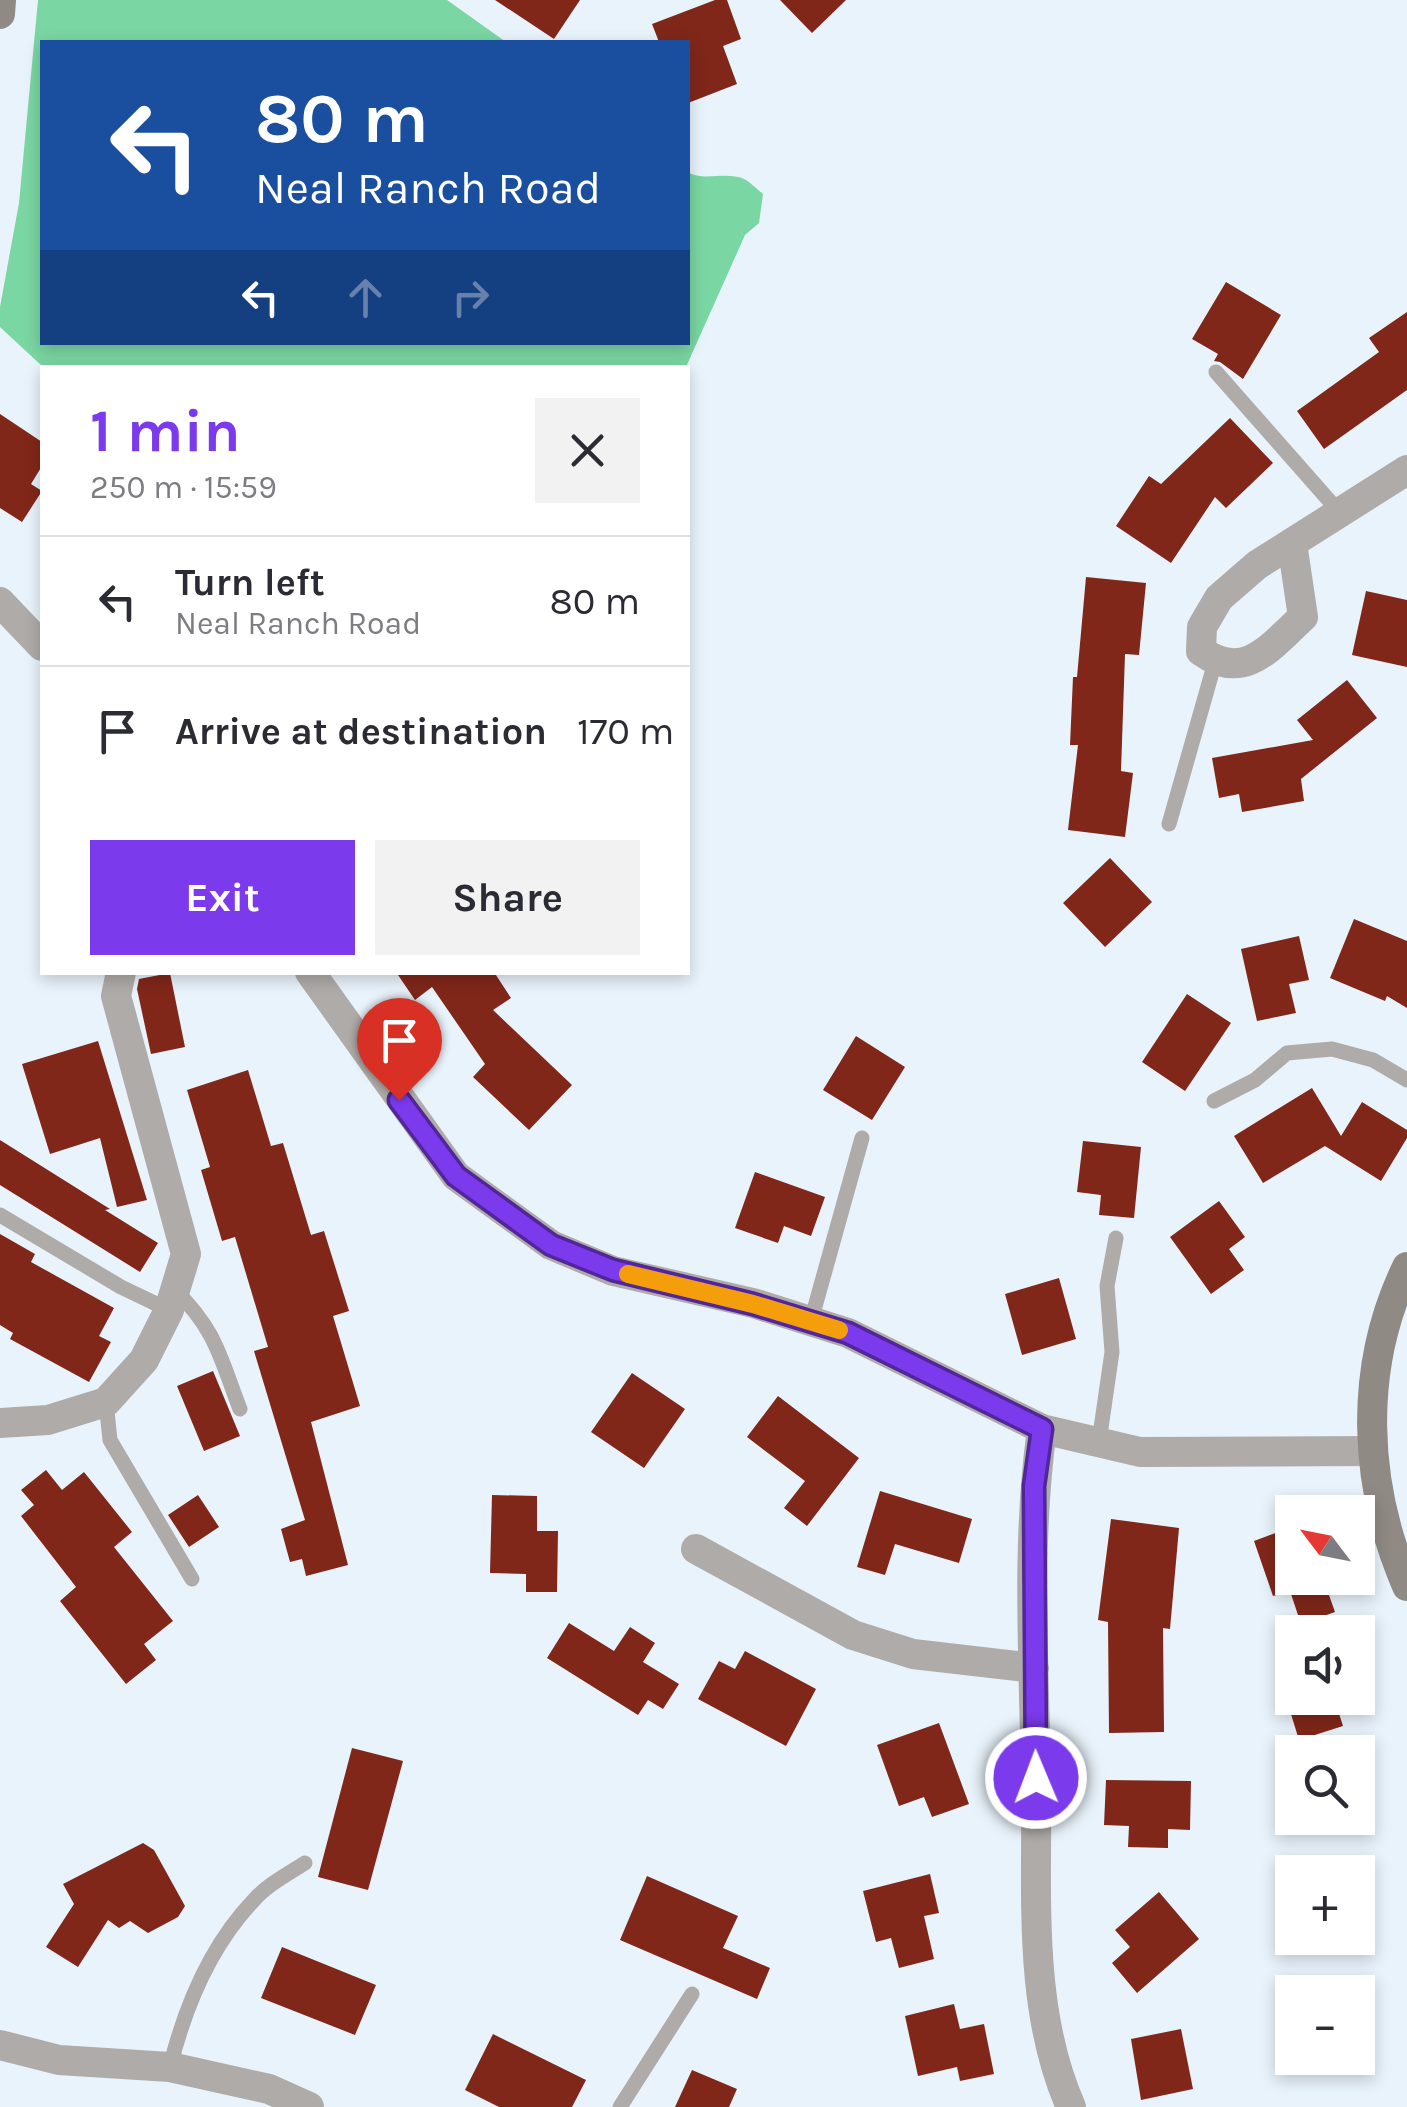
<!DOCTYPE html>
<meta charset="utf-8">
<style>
:root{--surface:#fff;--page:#f2f2f3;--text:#2b2b33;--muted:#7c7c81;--line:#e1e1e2;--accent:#7c3aed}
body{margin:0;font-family:Karla,sans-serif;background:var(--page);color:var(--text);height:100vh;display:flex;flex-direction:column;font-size:38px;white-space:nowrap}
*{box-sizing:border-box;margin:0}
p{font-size:32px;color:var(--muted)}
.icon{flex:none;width:55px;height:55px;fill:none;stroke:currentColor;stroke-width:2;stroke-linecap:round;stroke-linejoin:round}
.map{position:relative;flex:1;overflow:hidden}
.panel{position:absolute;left:40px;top:365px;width:650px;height:610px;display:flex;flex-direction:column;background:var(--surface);border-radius:0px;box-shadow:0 5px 15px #0003}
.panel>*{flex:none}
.banner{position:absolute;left:40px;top:40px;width:650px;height:305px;border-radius:0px;box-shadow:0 5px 15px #0003;background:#1a4fa0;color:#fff;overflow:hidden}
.needle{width:65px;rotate:302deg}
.controls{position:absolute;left:1275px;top:1495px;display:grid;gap:20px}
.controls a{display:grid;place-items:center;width:100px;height:100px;border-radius:0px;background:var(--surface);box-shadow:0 5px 15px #0003;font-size:50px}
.pin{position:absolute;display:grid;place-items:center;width:85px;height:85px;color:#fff;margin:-102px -42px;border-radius:50% 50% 50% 0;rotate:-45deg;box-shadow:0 0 10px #0007}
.pin .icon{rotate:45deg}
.me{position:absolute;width:110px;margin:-55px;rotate:359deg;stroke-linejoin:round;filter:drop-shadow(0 0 8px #0008)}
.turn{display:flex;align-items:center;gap:35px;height:210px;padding:0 50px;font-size:45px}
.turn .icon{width:130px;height:130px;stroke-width:2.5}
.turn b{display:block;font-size:70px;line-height:85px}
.lanes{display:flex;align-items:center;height:95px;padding:0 50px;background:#0003;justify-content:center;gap:50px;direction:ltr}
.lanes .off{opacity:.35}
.round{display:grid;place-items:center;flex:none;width:105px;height:105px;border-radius:0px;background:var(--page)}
.summary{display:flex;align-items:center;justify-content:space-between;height:170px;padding:0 50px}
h1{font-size:60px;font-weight:700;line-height:75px;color:var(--accent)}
.action{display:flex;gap:20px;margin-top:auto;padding:20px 50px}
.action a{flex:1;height:115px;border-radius:0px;background:var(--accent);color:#fff;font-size:40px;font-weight:700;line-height:115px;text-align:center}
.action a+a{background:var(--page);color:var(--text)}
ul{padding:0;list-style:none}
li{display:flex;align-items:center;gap:30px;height:130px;padding:0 50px;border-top:2px solid var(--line)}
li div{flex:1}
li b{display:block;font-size:38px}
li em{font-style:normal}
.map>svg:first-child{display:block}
</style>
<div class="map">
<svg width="1407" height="2107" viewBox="0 0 1407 2107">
<rect width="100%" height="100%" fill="#e9f3fb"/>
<!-- green -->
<path fill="#7ad6a2" d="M38,0H447L506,42H42V342H688V172C703,182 726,171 744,179C750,182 758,190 763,194L759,223L745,235L686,367H43L0,327V307L19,203Z"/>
<!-- building -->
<path fill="#802719" d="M495,0H580L554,39Z
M715,0H727L741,39L723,46L737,84L688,103V42H659L652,24Z
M780,0H846L812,33Z
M1226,282L1281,315L1243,379L1220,362L1214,361L1218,354L1192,339Z
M1407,312V390L1324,449L1297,411L1379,352L1369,338Z
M0,414L42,442V466L31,484L42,491L22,522L0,508Z
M1230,418L1273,463L1226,508L1215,497L1171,563L1116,526L1149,476L1161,484Z
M1086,577L1146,583L1139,655L1125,654L1121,771L1133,773L1125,837L1068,830L1078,745H1070L1073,677H1077Z
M1366,591L1407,600V667L1352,655Z
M1347,680L1377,718L1301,779L1304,801L1242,812L1239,794L1219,798L1212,758L1313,740L1297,720Z
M1110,858L1152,902L1105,947L1063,903Z
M1354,919L1407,941V1008L1387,996L1385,1001L1330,978Z
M1299,936L1309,980L1289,984L1296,1013L1257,1021L1241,949Z
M396,972H494L511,998L493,1010L572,1085L529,1130L473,1077L485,1064L432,987L415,1000Z
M170,973L185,1047L151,1054L137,989L139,979Z
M1187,994L1231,1023L1185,1091L1142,1062Z
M856,1036L905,1067L872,1120L823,1090Z
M98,1041L147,1200L117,1207L100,1138L50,1154L22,1064Z
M248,1070L271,1146L283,1143L311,1235L324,1231L349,1311L333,1316L360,1406L311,1422L348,1565L306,1576L302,1559L290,1562L281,1529L305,1520L254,1351L268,1347L235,1237L222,1241L201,1170L210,1167L187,1090Z
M1312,1088L1341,1136L1362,1102L1407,1130V1138L1381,1181L1325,1146L1263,1183L1234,1136Z
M0,1140L110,1209L105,1210L158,1243L140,1272L0,1185Z
M1083,1141L1141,1147L1134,1218L1099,1215L1101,1195L1077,1192Z
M755,1172L825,1197L811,1236L784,1226L778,1243L735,1228Z
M1219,1201L1245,1237L1229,1249L1244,1270L1211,1294L1170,1237Z
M0,1234L35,1254L31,1262L114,1308L99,1336L111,1342L89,1382L10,1339L13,1333L0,1325Z
M1059,1278L1076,1339L1022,1355L1005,1294Z
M213,1371L240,1436L204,1451L177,1386Z
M632,1373L685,1409L644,1468L591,1432Z
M778,1396L859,1458L807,1526L784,1508L805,1481L747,1437Z
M46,1470L62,1490L84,1472L132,1532L114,1547L173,1621L144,1644L156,1660L126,1684L60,1601L76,1587L21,1516L34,1505L21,1490Z
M880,1491L972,1519L959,1563L895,1544L885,1575L857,1567Z
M198,1495L219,1527L189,1547L168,1515Z
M492,1495L537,1496V1531H558L557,1592H526V1574L490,1573Z
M1111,1519L1179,1528L1170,1629L1163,1628L1164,1732L1109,1733L1108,1622L1098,1620Z
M1292,1527V1578H1323L1335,1612L1301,1624L1290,1591L1273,1596L1254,1541Z
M569,1623L614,1651L630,1627L655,1643L643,1662L679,1684L663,1709L648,1700L638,1715L547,1658Z
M745,1651L816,1689L786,1746L698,1699L719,1661L735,1669Z
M1286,1698H1334L1343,1726L1299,1740Z
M939,1723L969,1804L932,1817L924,1797L899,1806L877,1745Z
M352,1748L403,1761L368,1890L318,1877Z
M1106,1780L1191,1781L1190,1830L1168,1829V1848L1128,1847L1129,1826L1104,1825Z
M143,1843L154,1850L185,1906L178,1917L148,1933L130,1921L119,1928L108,1920L78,1967L46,1947L74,1904L63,1884Z
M930,1874L939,1913L924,1916L934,1959L899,1968L891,1938L876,1942L863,1891Z
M647,1876L738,1916L723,1948L770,1968L757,1999L620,1940Z
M1159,1892L1199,1939L1137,1993L1112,1963L1130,1947L1115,1930Z
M282,1947L376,1985L355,2035L261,1998Z
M954,2004L960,2029L984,2024L994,2074L960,2081L957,2067L918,2076L905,2016Z
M1181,2029L1193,2089L1141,2100L1131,2039Z
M493,2034L586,2080L572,2107H499L465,2090Z
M692,2070L737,2089L729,2107H675Z"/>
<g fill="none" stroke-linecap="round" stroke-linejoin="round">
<!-- lane -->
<path stroke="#afaba8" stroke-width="15" d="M1216,372L1341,514
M1169,824L1215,662
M1214,1101L1255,1080L1287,1053L1332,1049L1373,1060L1407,1080
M0,1215L121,1287L169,1310
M175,1290C216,1330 220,1357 240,1409
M811,1321L862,1138
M106,1402L110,1440L192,1579
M1099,1442L1112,1352L1107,1286L1116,1238
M170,2067C185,2007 210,1946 254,1900C267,1885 288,1874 305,1863
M620,2107L692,1994"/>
<!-- street -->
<path stroke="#afaba8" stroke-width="30" d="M1292,543L1303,617C1271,646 1245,683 1201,651L1202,627L1219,598L1257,565L1407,470
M0,602L42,646
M310,972L456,1176L551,1245L613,1271L753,1303L848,1333L1042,1429L1140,1452L1372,1451
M0,1423L48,1420L106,1402L144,1360L169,1310L186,1254L116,996L121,972
M1042,1429C1026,1544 1034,1662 1036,1778C1038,1886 1026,2006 1071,2107
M696,1549L853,1635L913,1654L1034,1668
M0,2045L59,2060L170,2067L269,2089L309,2107"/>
<!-- secondary -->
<path stroke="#8f8a84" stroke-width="30" d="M0,14L1,0
M1407,1267C1358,1368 1363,1484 1407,1586"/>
</g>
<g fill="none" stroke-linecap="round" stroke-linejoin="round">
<!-- route casing -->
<g stroke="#51269a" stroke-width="25">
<path id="route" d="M399,1100L456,1176L551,1245L613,1270L753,1304L848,1333L1042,1429L1034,1486L1036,1778"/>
</g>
<!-- route -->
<use href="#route" stroke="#7c3aed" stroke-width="18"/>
<!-- slow -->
<path stroke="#f59e0b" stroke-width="18" d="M628,1274L753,1304L839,1330"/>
</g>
</svg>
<div class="controls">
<a><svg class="needle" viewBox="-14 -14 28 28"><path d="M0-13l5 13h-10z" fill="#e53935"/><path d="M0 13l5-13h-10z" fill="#7c7c81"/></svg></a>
<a><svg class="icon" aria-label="sound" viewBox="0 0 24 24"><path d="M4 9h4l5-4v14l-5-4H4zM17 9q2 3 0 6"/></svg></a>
<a><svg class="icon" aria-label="search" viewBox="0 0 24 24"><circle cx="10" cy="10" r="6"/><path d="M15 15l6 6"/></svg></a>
<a>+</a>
<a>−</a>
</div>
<div class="pin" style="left:399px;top:1100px;background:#d93025"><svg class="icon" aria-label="arrive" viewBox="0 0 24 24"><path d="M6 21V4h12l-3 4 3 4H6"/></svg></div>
<svg class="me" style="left:1036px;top:1778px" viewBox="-20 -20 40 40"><circle r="17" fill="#7c3aed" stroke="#fff" stroke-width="3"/><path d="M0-11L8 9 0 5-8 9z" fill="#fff"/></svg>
<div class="banner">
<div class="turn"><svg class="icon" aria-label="left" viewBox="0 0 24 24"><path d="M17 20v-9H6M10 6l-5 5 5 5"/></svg><div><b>80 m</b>Neal Ranch Road</div></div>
<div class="lanes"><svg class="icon" aria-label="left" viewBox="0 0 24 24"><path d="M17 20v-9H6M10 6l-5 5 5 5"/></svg><svg class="icon off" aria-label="ahead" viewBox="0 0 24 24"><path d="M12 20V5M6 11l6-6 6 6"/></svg><svg class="icon off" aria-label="right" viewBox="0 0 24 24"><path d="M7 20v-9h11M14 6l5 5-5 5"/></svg></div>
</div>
<section class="panel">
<div class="summary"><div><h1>1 min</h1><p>250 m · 15:59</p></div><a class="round"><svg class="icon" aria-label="close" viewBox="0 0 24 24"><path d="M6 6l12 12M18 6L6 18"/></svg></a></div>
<ul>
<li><svg class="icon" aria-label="left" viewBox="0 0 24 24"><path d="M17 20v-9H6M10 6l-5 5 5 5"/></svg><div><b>Turn left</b><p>Neal Ranch Road</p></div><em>80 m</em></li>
<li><svg class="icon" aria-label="arrive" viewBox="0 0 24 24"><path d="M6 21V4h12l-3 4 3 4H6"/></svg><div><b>Arrive at destination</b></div><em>170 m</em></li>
</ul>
<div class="action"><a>Exit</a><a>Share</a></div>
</section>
</div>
